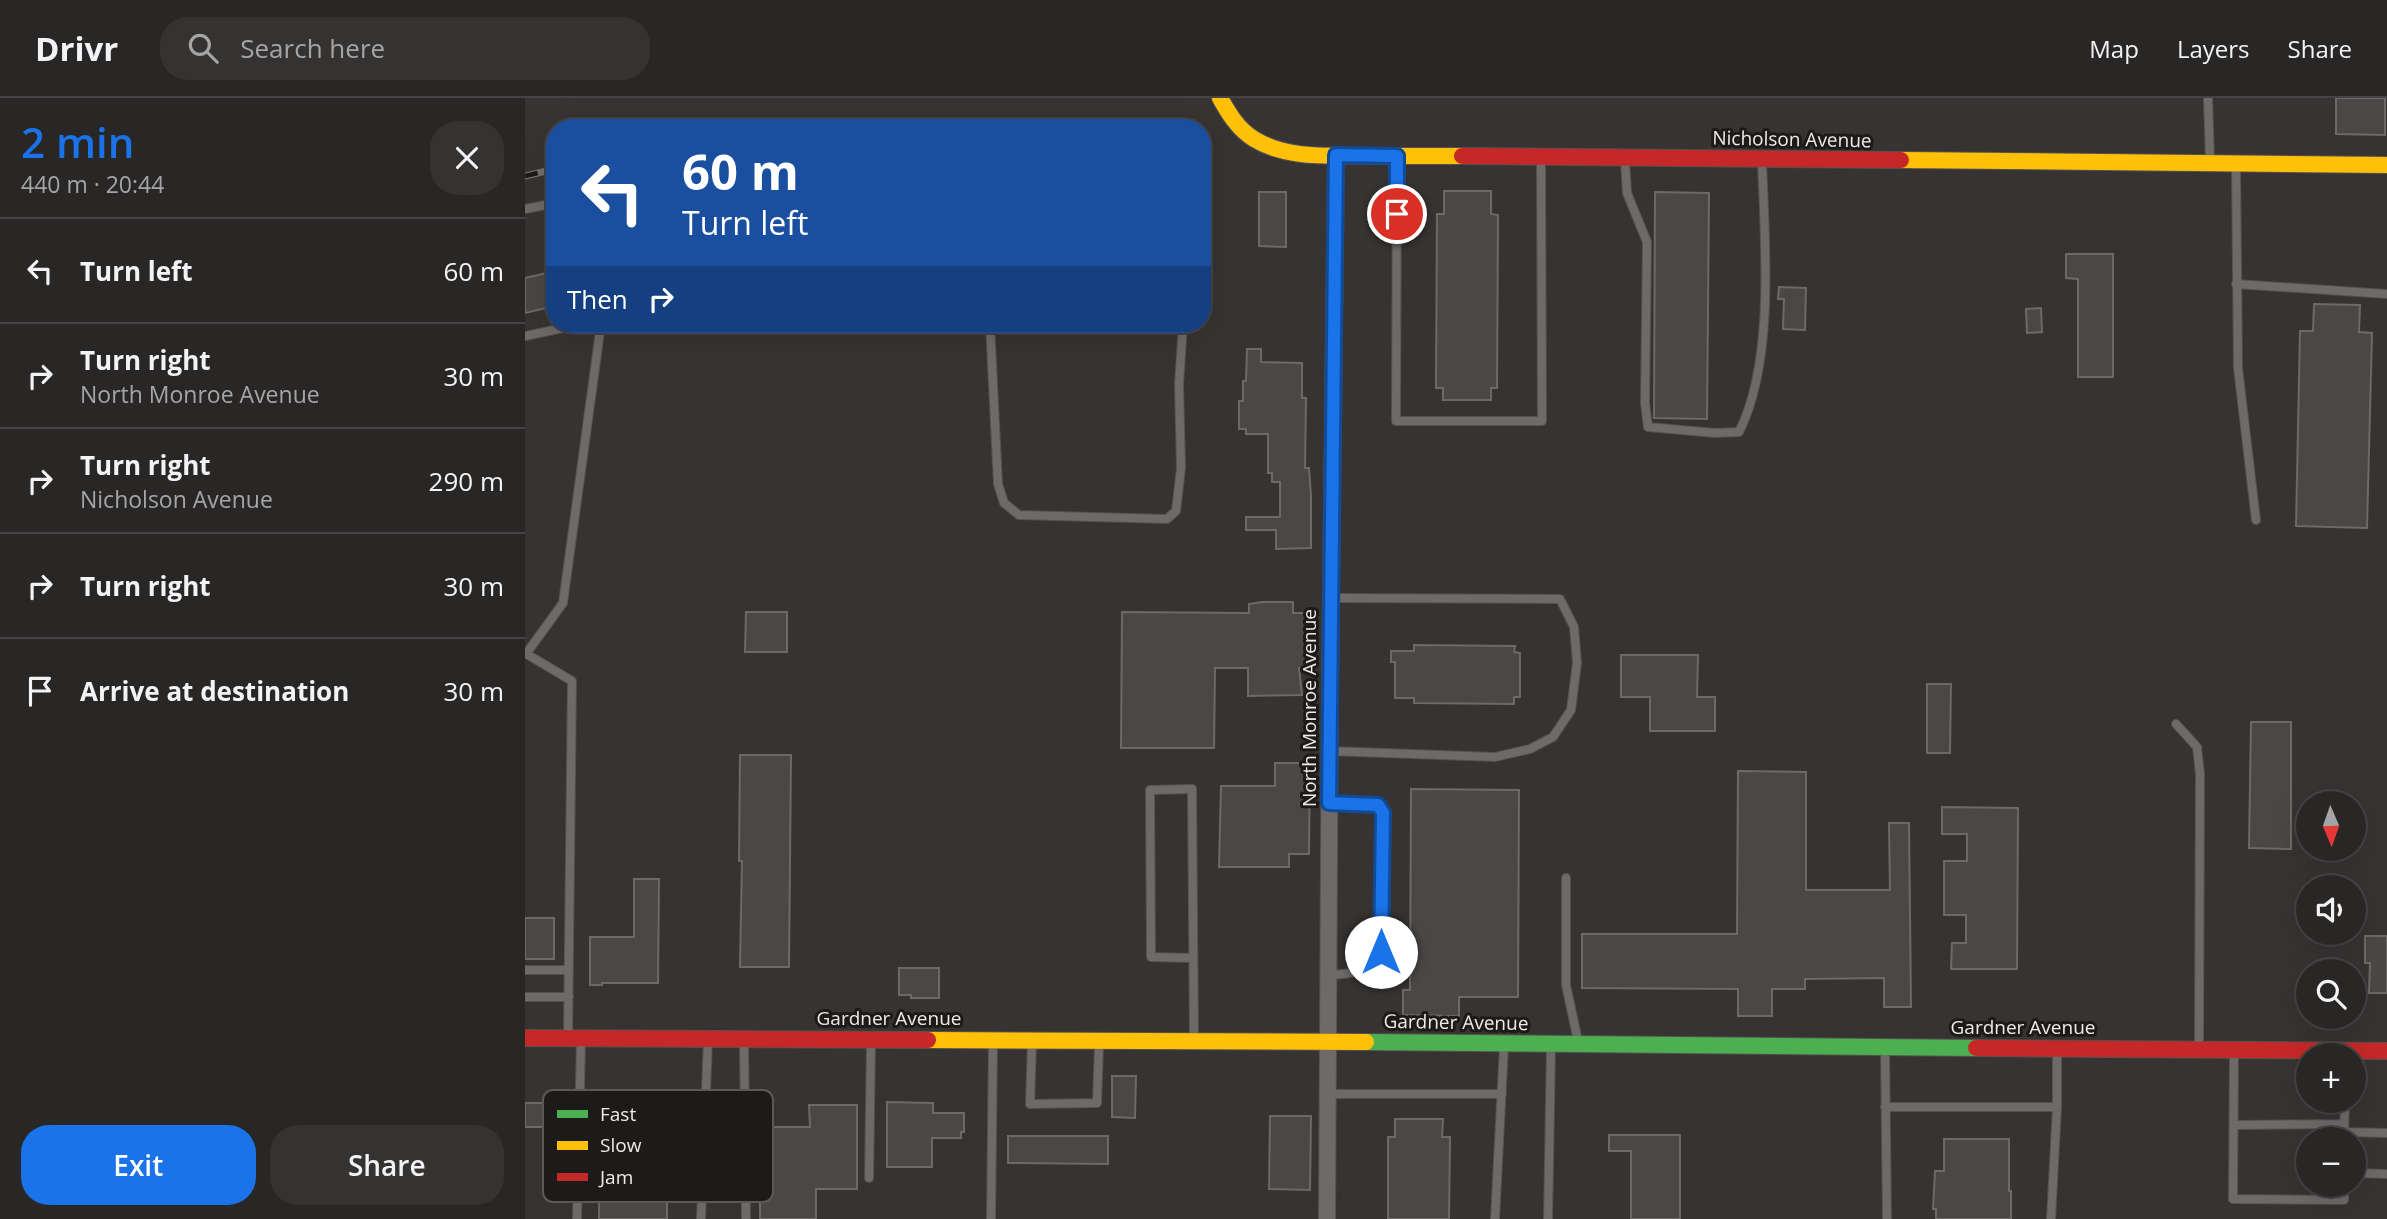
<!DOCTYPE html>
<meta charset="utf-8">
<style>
:root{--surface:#292626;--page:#353232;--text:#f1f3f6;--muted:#a5a5a7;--line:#454343;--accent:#1a73e8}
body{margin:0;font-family:"Open Sans",sans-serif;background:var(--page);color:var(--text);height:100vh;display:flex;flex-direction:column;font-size:26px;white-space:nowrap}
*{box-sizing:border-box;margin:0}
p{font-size:23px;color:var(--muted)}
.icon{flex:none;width:38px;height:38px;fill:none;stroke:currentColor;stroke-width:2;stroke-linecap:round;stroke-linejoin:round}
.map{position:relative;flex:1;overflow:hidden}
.side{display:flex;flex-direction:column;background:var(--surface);width:525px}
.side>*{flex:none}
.top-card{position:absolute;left:21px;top:21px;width:665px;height:214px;border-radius:28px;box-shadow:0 7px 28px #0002,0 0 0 2px var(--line);background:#1a4fa0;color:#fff;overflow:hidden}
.needle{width:46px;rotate:178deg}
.tools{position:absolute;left:1771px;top:693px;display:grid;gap:14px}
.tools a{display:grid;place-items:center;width:70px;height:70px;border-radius:50%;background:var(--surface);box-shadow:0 7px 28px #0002,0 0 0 2px var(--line);font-size:35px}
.pin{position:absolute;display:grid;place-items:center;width:60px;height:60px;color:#fff;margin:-30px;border:4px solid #fff;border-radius:50%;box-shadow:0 2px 7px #0007}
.me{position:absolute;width:77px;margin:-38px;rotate:0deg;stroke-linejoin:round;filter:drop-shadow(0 0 5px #0008)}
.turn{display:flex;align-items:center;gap:24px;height:147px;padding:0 21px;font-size:32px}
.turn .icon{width:91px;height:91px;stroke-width:2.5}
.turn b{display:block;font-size:49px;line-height:60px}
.then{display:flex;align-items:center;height:66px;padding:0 21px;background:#0003;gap:14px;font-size:26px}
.round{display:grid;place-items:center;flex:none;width:74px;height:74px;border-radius:28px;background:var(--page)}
.head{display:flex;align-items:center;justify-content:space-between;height:119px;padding:0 21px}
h1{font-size:42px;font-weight:600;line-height:52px;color:var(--accent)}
.button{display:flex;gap:14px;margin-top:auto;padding:14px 21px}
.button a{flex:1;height:80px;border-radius:28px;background:var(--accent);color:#fff;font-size:28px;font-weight:600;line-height:80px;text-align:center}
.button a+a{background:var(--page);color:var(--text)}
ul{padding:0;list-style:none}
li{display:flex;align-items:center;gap:21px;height:105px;padding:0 21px;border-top:2px solid var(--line)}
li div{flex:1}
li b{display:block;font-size:26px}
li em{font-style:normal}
header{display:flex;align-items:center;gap:42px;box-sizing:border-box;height:98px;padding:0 35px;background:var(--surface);border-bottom:2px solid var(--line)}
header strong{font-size:33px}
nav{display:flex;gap:38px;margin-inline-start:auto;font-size:24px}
.search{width:490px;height:63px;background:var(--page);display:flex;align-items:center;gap:18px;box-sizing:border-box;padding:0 24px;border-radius:28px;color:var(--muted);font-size:26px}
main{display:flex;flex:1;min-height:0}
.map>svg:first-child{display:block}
</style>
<header>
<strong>Drivr</strong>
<div class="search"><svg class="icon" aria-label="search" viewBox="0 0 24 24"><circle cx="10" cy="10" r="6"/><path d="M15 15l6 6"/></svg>Search here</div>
<nav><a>Map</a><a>Layers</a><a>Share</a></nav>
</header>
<main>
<section class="side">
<div class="head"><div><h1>2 min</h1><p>440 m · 20:44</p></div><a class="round"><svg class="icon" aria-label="close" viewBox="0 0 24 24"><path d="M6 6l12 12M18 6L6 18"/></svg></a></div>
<ul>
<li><svg class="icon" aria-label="left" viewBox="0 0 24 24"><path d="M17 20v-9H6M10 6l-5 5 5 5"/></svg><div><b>Turn left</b></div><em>60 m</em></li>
<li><svg class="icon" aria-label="right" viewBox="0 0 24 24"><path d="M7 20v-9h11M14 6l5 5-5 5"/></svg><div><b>Turn right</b><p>North Monroe Avenue</p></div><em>30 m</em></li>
<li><svg class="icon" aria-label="right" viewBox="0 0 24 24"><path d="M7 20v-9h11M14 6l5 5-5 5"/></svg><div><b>Turn right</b><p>Nicholson Avenue</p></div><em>290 m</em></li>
<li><svg class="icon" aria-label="right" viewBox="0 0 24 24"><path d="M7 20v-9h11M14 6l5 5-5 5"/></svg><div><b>Turn right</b></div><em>30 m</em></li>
<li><svg class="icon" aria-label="arrive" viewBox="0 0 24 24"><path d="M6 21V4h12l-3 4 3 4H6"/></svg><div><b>Arrive at destination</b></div><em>30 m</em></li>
</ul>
<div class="button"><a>Exit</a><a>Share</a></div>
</section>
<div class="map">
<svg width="1862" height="1121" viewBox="0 0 1862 1121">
<rect width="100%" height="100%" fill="#373333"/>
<!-- building -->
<path fill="#4b4747" stroke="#6d6969" stroke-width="2" d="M1811,0H1860V37L1811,36Z
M919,93H966V116L973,117L972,290H966V302H918V290H911L912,116H919Z
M734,94H761V149L734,148Z
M1130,94L1184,95L1182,321L1129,320Z
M1541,156H1588V279H1553V181L1541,180Z
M30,173V208L0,215V180Z
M1254,189L1281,190L1280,232L1258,231L1259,201H1253Z
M1789,206L1835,207L1834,234L1847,235L1842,430L1771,428L1775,233H1788Z
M1516,210L1517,234L1502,235L1501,211Z
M722,251H736V264L777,265V300H781L780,370H784L786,398V450L751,451V432H721V419H755V384H747V375H743V336H721V331H714V303H718V283H721Z
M737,504H768V515H783L782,570H774L777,597L723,598V570H690L689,650H596L597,514L724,515V506Z
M221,514H262V554H220Z
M889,547L990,548L989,554L995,555V599H989V606L889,605V600H870V564H866V553H889Z
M1096,557H1173L1172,599H1190V633H1125V599H1096Z
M1402,586H1426L1425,655H1402Z
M1726,624H1766V751L1724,750Z
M215,657H266L264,869H215L217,763H214Z
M750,665H785L784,756H764V769H694L696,688H750Z
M1213,673L1281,674V792H1365L1364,725H1384L1386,909H1359V880L1280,881V891H1247V918H1213V891L1057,890V836H1212Z
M886,691L994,692L993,899H934V918L878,917V892H885Z
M1417,709L1493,710L1492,871H1426L1427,845H1441V817H1419V763H1442V736H1417Z
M109,781H134L133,885H77V887H65V839H109Z
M0,820H29V861H0Z
M1840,838H1862V895H1844L1845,865H1840Z
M374,870H414V900H386V897H374Z
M587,978H611L610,1020L587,1019Z
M362,1004L408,1005V1015H439V1034H436V1040H407V1069H362Z
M0,1005H37L38,1029H0Z
M75,1005H142V1121H74Z
M284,1007H332V1091H291V1121H235V1029H285Z
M745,1018H786L785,1092L744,1091Z
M870,1021H918L917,1039H925L924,1121H863V1039H870Z
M1084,1037H1155V1121H1106V1053H1084Z
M483,1038H583V1066L483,1065Z
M1419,1041H1484V1093H1486V1121H1411V1111H1408L1410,1073H1419Z"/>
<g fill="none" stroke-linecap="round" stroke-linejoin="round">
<!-- lane casing -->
<g stroke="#555151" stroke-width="10">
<path id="lane" d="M1683,0L1685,63
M872,59L871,323H1017L1016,62
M1100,63L1102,95L1122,144L1120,305L1123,329L1190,335L1214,334C1250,263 1240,144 1237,64
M1711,69L1713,270L1731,422
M0,111L30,105
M1711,186L1862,196
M465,226L473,386L479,405L494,417L642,421L651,413L656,370L654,286L658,226
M0,238L57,226
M0,555L47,583L43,937
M1,556L38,505L76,226
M1651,626L1672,649L1675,676L1674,949
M804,653L970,659L1005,651L1028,639L1046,612L1052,565L1049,529L1035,501L805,500
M1041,780V887L1053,943
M668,860L626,859L625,692L667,691L669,940
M0,872H44
M803,877C829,876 840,875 857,854V715L853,707L804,705
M0,899H44
M219,944L221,1121
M507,945L505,1006L572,1005L574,947
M1360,952L1362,1121
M1709,955L1708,1101L1819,1102V1087
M803,996H977
M1820,1003L1819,1034L1862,1035
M1360,1009H1532V952
M1709,1027L1819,1026
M1829,1075L1862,1076
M344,1080L346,944
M52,1121L56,943
M176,1121L183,942
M466,1121L468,945
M970,1121L979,948
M1023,1121L1026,949
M1526,1121L1532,1009"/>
</g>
<!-- street casing -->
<g stroke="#555151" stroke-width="18">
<path id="street" d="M802,1121L805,579L811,57"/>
</g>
<!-- fast casing -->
<g stroke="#555151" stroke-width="18">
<path id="fast" d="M841,944L1451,950"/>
</g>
<!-- slow casing -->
<g stroke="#555151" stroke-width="18">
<path id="slow" d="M695,0C704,16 713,31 729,41C763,62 807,57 845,58C876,58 907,58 937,58
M1376,62L1862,67
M403,942L841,944"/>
</g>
<!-- jam casing -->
<g stroke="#555151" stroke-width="18">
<path id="jam" d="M937,58L1376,62
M0,940L403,942
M1451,950L1862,953"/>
</g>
<!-- lane -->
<use href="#lane" stroke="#6e6a6a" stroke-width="8"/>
<!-- street -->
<use href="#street" stroke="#6e6a6a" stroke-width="16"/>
<!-- fast -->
<use href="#fast" stroke="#4caf50" stroke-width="16"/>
<!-- slow -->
<use href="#slow" stroke="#ffc107" stroke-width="16"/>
<!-- jam -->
<use href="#jam" stroke="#c62828" stroke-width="16"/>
<!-- rail casing -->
<g stroke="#737070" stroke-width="7">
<path id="rail" d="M0,78L30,71"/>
</g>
<!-- rail -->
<use href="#rail" stroke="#1d1a1a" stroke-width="4.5" stroke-dasharray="13" stroke-linecap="butt"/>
</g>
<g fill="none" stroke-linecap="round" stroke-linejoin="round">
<!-- route casing -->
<g stroke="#114b97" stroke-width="18">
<path id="route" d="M856,854L858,715L853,707L804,705L811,57L872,58V116"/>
</g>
<!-- route -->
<use href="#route" stroke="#1a73e8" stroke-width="12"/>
</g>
<g text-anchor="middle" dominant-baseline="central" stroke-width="6" stroke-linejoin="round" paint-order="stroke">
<!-- street labels -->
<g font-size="19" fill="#efeaea" stroke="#1d1a1a">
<text transform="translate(1267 41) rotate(1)">Nicholson Avenue</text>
<text transform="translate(784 610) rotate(-90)">North Monroe Avenue</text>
<text x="364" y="920">Gardner Avenue</text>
<text transform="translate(931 924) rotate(1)">Gardner Avenue</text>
<text x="1498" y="929">Gardner Avenue</text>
</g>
</g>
<!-- legend -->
<rect x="18" y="992" width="230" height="112" rx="10" fill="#1d1a1a" stroke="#5c5858" stroke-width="2"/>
<rect x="32" y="1012" width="31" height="8" fill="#4caf50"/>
<rect x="32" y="1043" width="31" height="9" fill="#ffc107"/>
<rect x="32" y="1075" width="31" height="8" fill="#c62828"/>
<g font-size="19" fill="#efeaea">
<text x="75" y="1023">Fast</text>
<text x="75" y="1054">Slow</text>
<text x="75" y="1086">Jam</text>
</g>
</svg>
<div class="tools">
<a><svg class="needle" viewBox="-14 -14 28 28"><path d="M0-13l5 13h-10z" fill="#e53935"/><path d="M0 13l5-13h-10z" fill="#a5a5a7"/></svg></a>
<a><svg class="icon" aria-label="sound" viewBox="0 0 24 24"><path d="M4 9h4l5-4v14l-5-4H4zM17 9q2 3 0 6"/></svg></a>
<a><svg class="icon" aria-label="search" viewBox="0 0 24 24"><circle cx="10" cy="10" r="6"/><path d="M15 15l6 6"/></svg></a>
<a>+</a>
<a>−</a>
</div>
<div class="pin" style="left:872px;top:116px;background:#d93025"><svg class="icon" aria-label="arrive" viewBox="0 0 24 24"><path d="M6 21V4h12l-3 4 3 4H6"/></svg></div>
<svg class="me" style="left:856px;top:854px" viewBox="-20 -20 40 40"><circle r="19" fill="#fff"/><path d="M0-13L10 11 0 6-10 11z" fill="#1a73e8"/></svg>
<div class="top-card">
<div class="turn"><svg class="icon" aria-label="left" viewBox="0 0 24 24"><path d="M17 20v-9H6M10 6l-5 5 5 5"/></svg><div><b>60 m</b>Turn left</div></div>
<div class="then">Then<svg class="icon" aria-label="right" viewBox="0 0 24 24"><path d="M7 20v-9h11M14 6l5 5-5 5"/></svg></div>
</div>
</div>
</main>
